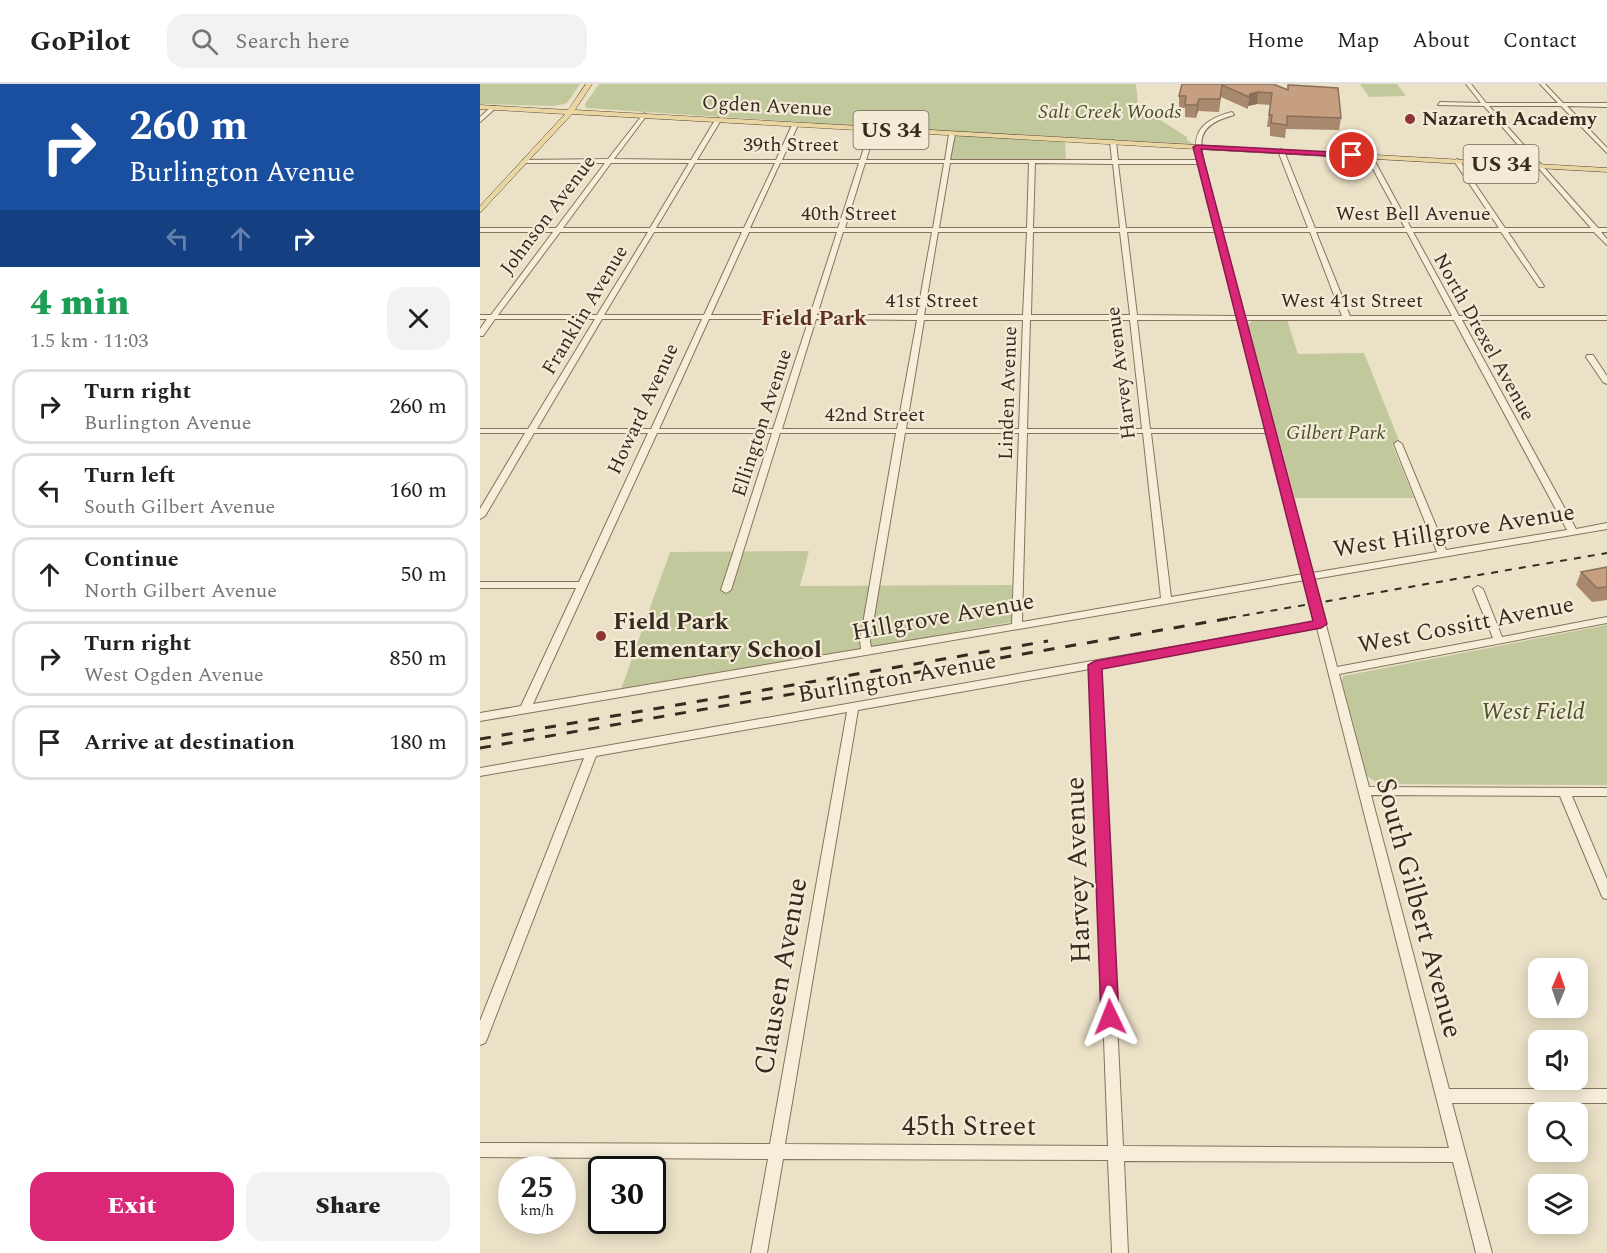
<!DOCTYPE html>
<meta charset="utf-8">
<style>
:root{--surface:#fff;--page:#f2f2f2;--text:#222;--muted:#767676;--line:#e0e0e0;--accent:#db2777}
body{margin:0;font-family:Spectral,serif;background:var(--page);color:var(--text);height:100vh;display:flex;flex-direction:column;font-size:22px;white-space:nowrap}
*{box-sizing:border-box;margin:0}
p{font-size:20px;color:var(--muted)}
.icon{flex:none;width:33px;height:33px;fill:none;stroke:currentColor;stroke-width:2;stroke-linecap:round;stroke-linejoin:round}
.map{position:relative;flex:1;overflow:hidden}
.panel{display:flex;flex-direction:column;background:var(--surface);width:480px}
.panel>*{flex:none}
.hud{background:#1a4fa0;color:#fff;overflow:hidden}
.needle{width:39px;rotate:2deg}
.buttons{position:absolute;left:1048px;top:874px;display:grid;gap:12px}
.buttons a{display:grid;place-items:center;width:60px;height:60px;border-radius:12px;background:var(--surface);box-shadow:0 3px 15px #0003;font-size:30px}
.speed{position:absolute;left:18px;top:1072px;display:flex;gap:12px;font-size:30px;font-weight:700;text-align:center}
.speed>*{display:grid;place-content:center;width:78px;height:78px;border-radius:50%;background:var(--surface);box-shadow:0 3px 15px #0003;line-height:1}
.speed small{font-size:15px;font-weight:400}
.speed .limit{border:3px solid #111;border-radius:9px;background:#fff;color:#111}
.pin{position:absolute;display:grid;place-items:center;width:51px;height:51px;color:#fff;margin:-26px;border:3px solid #fff;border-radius:50%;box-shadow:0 2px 6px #0007}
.me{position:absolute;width:66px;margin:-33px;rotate:358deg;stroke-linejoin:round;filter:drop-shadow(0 0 4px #0008)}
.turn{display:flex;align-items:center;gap:21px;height:126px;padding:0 30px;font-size:27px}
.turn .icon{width:78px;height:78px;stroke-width:2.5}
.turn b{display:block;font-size:42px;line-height:51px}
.lanes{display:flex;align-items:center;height:57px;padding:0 30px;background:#0003;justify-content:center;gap:30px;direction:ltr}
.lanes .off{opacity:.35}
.round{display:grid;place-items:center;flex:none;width:63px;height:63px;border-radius:18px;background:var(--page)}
.head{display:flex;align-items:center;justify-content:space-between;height:102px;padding:0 30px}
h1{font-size:36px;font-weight:800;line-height:45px;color:#1e9e55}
.cta{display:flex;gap:12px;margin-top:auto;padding:12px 30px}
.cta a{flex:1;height:69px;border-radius:18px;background:var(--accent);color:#fff;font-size:24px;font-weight:800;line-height:69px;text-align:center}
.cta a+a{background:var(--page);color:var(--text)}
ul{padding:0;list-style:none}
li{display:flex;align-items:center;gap:18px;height:75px;margin:0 12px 9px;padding:0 18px;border:3px solid var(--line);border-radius:18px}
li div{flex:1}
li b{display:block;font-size:22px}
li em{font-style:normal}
header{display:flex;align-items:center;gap:36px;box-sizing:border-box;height:84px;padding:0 30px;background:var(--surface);border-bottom:2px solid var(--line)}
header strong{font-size:28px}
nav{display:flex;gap:33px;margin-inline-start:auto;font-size:21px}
.search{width:420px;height:54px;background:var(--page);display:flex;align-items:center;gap:15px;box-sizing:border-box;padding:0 21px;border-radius:18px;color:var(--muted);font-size:22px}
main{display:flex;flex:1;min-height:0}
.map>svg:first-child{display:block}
</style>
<header>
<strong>GoPilot</strong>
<div class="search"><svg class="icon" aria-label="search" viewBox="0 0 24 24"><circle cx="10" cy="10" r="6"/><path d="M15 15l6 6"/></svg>Search here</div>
<nav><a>Home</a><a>Map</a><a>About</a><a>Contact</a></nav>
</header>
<main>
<section class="panel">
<div class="hud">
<div class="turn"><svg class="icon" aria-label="right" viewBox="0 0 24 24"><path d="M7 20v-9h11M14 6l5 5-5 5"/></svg><div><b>260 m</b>Burlington Avenue</div></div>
<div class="lanes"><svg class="icon off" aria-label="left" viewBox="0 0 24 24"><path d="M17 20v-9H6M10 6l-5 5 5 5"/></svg><svg class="icon off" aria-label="ahead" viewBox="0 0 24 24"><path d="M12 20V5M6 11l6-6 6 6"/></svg><svg class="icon" aria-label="right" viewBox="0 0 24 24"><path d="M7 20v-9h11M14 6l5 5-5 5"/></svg></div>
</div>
<div class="head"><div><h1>4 min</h1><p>1.5 km · 11:03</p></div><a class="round"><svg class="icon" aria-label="close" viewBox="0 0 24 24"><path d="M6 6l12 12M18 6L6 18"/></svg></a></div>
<ul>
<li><svg class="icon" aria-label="right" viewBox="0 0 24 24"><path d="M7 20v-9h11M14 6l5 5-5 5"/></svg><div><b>Turn right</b><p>Burlington Avenue</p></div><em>260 m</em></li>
<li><svg class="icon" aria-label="left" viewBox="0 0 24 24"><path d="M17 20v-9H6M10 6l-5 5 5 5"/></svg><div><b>Turn left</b><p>South Gilbert Avenue</p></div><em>160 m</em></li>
<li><svg class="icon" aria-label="ahead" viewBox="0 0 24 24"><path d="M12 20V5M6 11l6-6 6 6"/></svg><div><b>Continue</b><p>North Gilbert Avenue</p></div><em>50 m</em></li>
<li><svg class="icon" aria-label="right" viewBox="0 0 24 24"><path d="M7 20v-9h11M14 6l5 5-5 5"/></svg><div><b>Turn right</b><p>West Ogden Avenue</p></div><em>850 m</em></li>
<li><svg class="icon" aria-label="arrive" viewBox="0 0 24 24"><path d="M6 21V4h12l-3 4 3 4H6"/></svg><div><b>Arrive at destination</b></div><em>180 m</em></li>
</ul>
<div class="cta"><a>Exit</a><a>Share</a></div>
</section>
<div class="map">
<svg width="1127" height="1169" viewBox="0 0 1127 1169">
<rect width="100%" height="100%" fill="#ebe1c7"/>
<!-- green -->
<path fill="#c1c89c" d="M0,0H100L87,19L75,22L0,20Z
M119,0H656L658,22L707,53V56L713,60L395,43L106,24L105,20Z
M880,0H917L926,12L889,13Z
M475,51L585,56L586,77H470Z
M774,236H807L818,270L884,269L920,359L912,360L934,414H815L768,240Z
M329,467L320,502L532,501V538L140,608L190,468Z
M1127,541V701L899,700L887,692L862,597L863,592Z"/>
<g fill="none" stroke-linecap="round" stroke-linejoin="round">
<!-- minor casing -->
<g stroke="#85735e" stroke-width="2">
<path id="minor" d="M986,0H991L1006,19H1078L1060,0H1065L1083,19H1127V23L1087,22L1127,64V69L1081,22H1009L1118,144H1127V148H1121L1127,155V161L1114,148H1028L1064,202L1063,203H1059L1021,148H933L979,232H1127V236H982L1096,445L1127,439V445L834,495L857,583L1013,554L993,505L998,502L1003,505L1022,553L1127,533V539L859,590L889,703L1127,704V712H1092L1127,795V815L1123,814L1121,810L1080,712L891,711L969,1005H1127V1019H972L1012,1169H996L973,1078L644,1077L648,1169H632L628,1076L303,1075L287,1169H271L288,1075L0,1073V1059L290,1060L367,628L116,672L7,955L5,959L0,961V937L104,674L0,692V684L835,538L825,496L0,637V629L41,622L96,504H0V498H99L168,349H54L5,432L0,435V425L45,349H0V345H48L115,235H15L3,252H0V245L7,235H0V231H11L73,148H0V144H76L125,79H45L43,78V76L128,75L164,29L167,31L134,75L211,76L235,36L238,34L241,36L217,76H296L312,41L315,39L318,41L302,76H380L390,45L393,43L396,45L386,76H465L469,50L472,48L475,50L470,76H632L630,58L633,56L636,58L638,76H718C710,47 725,35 752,28L754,31C713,42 719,59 728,93C732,110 737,127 741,144H828L798,67L801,65L804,67L835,144H925L886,72L889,70L892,72L931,144H1019L974,77L977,75L979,76L1025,144H1111L1004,22L958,21L960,18L1001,19ZM131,79H209L170,144H83ZM215,79H295L264,144H176ZM300,79H379L358,144H270ZM385,79H464L453,144H365ZM470,79H549L547,144H459ZM555,79L633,80L640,144H553ZM638,80H718L735,144H646ZM80,148H168L117,231H18ZM174,148H262L224,231H124ZM269,148H357L330,231H231ZM363,148H452L437,231H337ZM458,148H547L543,231H444ZM553,148H640L650,231H551ZM647,148H736L757,232L657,231ZM742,148H830L862,232H764ZM836,148H927L972,232H870ZM122,235H222L171,345H57ZM229,235H329L293,345H179ZM336,235L437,236L417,345H302ZM444,236H543L539,345H426ZM550,236H650L662,345H547ZM657,236H758L786,345H670ZM765,236H974L1087,446L966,466L922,360L918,357L914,360L957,468L832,489ZM177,349H292L241,506L246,509L251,506L300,349H416L380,557L381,565L53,620ZM425,349H539L532,540L391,563L390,557ZM547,349H663L681,514L542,538ZM671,349H787L823,490L691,513ZM837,544L969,1064L643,1062L620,584ZM610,585L628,1062L305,1060L378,626Z
M12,22L17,23L0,38V33Z
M1107,271H1113L1127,292V300L1123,298L1106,273Z"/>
</g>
<!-- major casing -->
<g stroke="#534231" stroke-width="1">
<path id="major" d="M106,0H112L95,26L1127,84V88L92,30L0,129V122L85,30L0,25V21L88,26Z"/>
</g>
<!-- minor -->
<use href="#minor" fill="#f6eed9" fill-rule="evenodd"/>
<!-- major -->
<use href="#major" fill="#ead6a2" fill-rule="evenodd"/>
<!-- rail-far1 -->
<path stroke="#362b20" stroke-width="2" stroke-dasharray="7 7" stroke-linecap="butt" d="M749,534L1127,469"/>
<!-- rail -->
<path stroke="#362b20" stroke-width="3" stroke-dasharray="11 11" stroke-linecap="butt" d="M0,655L568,557
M0,664L757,533"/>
</g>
<!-- wall -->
<path fill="#a9896e" d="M702,0H793L808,6V1L861,34L859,46L806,45L805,54L790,52V43H787L790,21L777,20L768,22V25L741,13L739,28L718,27L716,34L705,33V24H699V12Z
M1127,483V516L1112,518L1096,501L1101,488Z"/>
<!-- shaded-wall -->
<path fill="#8a6f5a" d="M778,8L777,20L768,22L770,10Z
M719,15L718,27L716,34L717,21Z"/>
<!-- building -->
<path fill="#c59f80" stroke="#8a6f5a" stroke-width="1.5" d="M702,0H793L808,6V1H811L858,4L861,34L807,32V41L791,39L792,31H789L792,9L778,8L770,10L769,13L742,1L740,15H719L717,21H705L706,12H699Z
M1127,483V503L1117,504L1101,488Z"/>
<!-- route -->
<path fill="#db2777" stroke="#8e194d" stroke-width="1.5" d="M717,61L872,69L875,71L872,73L721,65L847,540L841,544L622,585L639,933L636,939L630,941L623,939L621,933L608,581L615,577L833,537L713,63Z"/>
<!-- markers -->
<g fill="#8e3533" stroke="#f3ebd6" stroke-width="2">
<circle cx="930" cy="35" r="6"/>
<circle cx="121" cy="552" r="6"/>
</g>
<g text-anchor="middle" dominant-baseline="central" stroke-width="4.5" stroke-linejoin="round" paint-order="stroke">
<!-- far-street labels -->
<g font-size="20" fill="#362b20" stroke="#f3ebd6">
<text transform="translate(287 22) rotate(3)">Ogden Avenue</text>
<text x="311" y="61">39th Street</text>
<text x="369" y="130">40th Street</text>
<text x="933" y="130">West Bell Avenue</text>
<text transform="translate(68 131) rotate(-53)">Johnson Avenue</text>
<text x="452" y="217">41st Street</text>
<text x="872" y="217">West 41st Street</text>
<text transform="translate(105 226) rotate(-59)">Franklin Avenue</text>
<text transform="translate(1004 253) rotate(61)">North Drexel Avenue</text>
<text transform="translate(641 289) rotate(-97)">Harvey Avenue</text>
<text transform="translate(528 309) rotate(-88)">Linden Avenue</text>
<text transform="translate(163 325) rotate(-65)">Howard Avenue</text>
<text x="395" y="331">42nd Street</text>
<text transform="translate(282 339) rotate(-72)">Ellington Avenue</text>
</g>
<!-- far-park labels -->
<g font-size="20" font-style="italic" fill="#465129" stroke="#f3ebd6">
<text x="630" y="28">Salt Creek Woods</text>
<text x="856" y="349">Gilbert Park</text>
</g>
<!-- far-poi labels -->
<g font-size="20" font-weight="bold" fill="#362b20" stroke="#f3ebd6" text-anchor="start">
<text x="942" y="35">Nazareth Academy</text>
</g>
<!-- shield labels -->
<g fill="#f3ebd6" stroke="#6f6557" stroke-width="1.5">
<rect x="373.5" y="27" width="75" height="38" rx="4.5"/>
<rect x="983.5" y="61" width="75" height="38" rx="4.5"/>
</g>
<g font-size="22" font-weight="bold" fill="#362b20">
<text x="411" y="46">US 34</text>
<text x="1021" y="80">US 34</text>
</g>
<!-- far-neighbourhood labels -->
<g font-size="22" font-weight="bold" fill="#5f3123" stroke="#f3ebd6">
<text x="334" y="234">Field Park</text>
</g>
<!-- street labels -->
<g font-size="24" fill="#362b20" stroke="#f3ebd6">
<text transform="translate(974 447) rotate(-9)">West Hillgrove Avenue</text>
<text transform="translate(463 533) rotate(-10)">Hillgrove Avenue</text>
<text transform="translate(986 541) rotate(-11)">West Cossitt Avenue</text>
<text transform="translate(417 594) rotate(-10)">Burlington Avenue</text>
</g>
<!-- poi labels -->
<g font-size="24" font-weight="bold" fill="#362b20" stroke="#f3ebd6" text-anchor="start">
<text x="133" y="538">Field Park<tspan x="133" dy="28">Elementary School</tspan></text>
</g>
<!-- park labels -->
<g font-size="24" font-style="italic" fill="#465129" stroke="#f3ebd6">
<text x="1053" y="628">West Field</text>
</g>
<!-- near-street labels -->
<g font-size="28" fill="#362b20" stroke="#f3ebd6">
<text transform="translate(598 786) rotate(-92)">Harvey Avenue</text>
<text transform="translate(939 824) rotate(75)">South Gilbert Avenue</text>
<text transform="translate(301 892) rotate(-80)">Clausen Avenue</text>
<text x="489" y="1042">45th Street</text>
</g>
</g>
</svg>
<div class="buttons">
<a><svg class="needle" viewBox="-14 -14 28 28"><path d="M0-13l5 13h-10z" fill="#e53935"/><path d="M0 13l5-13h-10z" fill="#767676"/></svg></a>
<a><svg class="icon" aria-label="sound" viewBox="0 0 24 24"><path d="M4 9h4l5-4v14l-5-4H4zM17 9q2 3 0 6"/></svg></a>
<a><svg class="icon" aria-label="search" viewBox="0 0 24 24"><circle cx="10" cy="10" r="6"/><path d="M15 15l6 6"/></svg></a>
<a><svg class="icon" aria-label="layers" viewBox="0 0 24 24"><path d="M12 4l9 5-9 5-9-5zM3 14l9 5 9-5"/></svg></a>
</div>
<div class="speed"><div>25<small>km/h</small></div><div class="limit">30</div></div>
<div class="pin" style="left:872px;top:71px;background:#d93025"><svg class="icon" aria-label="arrive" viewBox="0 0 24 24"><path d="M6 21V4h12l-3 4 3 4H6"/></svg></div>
<svg class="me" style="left:630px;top:933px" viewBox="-20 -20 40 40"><path d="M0-17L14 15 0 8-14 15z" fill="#db2777" stroke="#fff" stroke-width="4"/></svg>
</div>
</main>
